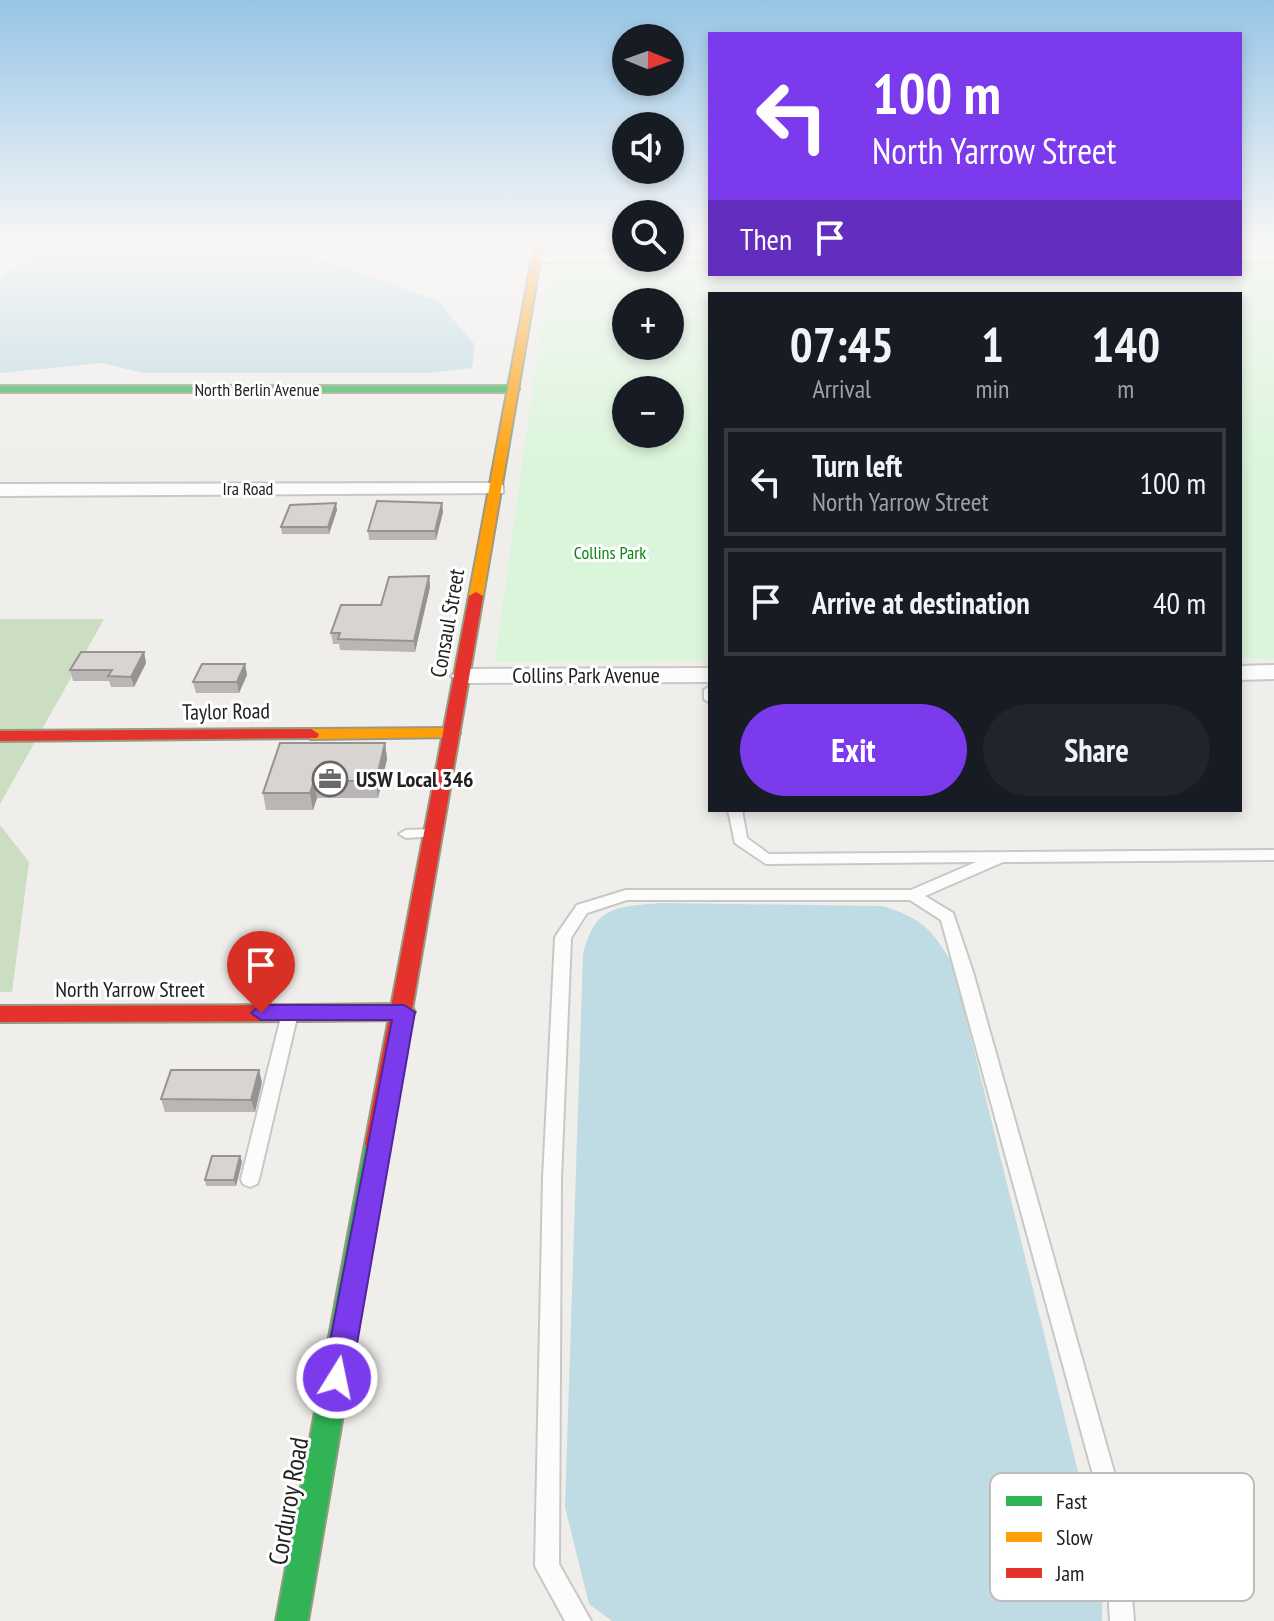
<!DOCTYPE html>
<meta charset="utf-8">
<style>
:root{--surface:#171b24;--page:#20242c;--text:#f1f3f6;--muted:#9ea1a6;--line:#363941;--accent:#7c3aed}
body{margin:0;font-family:"PT Sans Narrow",sans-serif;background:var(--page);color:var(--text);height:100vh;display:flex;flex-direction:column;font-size:30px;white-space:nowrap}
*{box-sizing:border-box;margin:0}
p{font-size:26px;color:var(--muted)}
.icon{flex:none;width:44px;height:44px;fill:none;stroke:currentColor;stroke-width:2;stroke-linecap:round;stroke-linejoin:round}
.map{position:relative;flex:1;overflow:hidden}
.details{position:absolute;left:708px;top:292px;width:534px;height:520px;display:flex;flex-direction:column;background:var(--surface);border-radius:0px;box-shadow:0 4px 12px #0003}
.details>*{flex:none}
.guide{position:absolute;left:708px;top:32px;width:534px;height:244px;border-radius:0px;box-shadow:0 4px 12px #0003;background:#7c3aed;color:#fff;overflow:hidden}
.needle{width:52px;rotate:91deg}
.buttons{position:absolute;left:612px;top:24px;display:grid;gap:16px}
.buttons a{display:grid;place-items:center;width:72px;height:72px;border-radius:50%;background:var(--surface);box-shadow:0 4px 12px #0003;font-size:40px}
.pin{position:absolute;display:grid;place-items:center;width:68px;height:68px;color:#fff;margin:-82px -34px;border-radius:50% 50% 50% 0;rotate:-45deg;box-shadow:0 0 8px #0007}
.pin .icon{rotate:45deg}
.me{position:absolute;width:88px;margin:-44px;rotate:10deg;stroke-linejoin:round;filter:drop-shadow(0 0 6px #0008)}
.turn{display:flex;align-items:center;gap:28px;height:168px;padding:0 32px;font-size:36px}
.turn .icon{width:104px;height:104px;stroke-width:2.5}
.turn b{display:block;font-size:56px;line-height:68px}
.then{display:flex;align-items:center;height:76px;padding:0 32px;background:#0003;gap:16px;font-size:30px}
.eta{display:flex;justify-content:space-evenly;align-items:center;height:136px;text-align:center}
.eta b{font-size:48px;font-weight:700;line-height:56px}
.primary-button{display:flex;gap:16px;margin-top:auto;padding:16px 32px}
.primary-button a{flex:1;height:92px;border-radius:48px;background:var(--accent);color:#fff;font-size:32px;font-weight:700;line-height:92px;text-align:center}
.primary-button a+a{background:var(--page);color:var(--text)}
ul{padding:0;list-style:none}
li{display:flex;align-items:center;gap:24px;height:108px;margin:0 16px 12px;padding:0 16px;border:4px solid var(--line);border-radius:0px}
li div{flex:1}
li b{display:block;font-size:30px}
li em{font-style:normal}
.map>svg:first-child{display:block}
</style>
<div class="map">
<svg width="1274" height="1621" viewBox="0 0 1274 1621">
<rect width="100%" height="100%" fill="#f0eeeb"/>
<!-- forest -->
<path fill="#cbdec1" d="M0,619H104L0,804Z
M0,825L29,862L12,992H0Z"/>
<!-- park -->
<path fill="#daf5da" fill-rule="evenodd" d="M1240,260H1274V659H1240V294H710V661L495,662L550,261H710V274H1240ZM626,302H670V346H626ZM626,390H670V434H626Z"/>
<!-- water -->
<path fill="#bfdbe3" d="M40,243H278L438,301L475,345L472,368L430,373H143L102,363L0,373V281Z
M662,903L882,906C922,918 932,929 953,965L1103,1573L1102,1621H612L589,1604L565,1507L583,955C595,905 616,907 662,903Z"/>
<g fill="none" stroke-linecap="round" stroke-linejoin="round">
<!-- lane casing -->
<g stroke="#c9c8c7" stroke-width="4">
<path id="lane" d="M710,686V703L704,699V690Z
M728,810H742L747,838L769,854L1274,850V860L1003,862L925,896L953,913L973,972L1125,1511L1134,1621H1110L1103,1511L941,920L910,900H627L587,913L571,938L561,1179L559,1564L591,1621H565L535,1566L543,1179L555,938L557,934L577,905L626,890H911L976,862L766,864L735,843Z
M433,829L438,830L440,833L438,836L406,838L399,834L406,830Z
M290,1007L296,1009L298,1013L259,1179L257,1184L250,1187L243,1184L241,1179L282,1013L284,1009Z"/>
</g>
<!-- street casing -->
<g stroke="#c9c8c7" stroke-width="4">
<path id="street" d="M1240,253H1274V261H1240Z
M626,254V258H632L631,261L536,262L530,258L536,254Z
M670,254H710V262L665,261L664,258H670Z
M496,483L503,485V493L0,496V484Z
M1274,665V679L1240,680V666Z
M710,668V682L462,683L451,676L462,669Z"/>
</g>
<!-- fast casing -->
<g stroke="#999a82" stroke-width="4">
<path id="fast" d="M0,386H513L519,389L513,392H0Z
M377,1135L385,1137L389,1144L308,1621H276L365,1144L369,1137Z"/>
</g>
<!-- slow casing -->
<g stroke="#999a82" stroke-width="4">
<path id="slow" d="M535,243H543L483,596L476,600L469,596Z
M452,728L458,729L460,733L458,737L311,739L303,734L311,729Z
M404,1004L412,1007L415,1012L412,1017L404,1020L302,1021L294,1018L291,1013L294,1008L302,1005Z"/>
</g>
<!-- jam casing -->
<g stroke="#999a82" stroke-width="4">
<path id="jam" d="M476,592L483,596L389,1144L385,1151L377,1153L369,1151L365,1144L469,596Z
M311,729L319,734L317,738L0,741V731Z
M302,1005L310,1008L313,1013L310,1018L302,1021L0,1022V1006Z"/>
</g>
<!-- lane -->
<use href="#lane" fill="#fdfcfc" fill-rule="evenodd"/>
<!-- street -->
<use href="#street" fill="#fdfcfc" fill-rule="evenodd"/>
<!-- fast -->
<use href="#fast" fill="#30b455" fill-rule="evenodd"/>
<!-- slow -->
<use href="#slow" fill="#ff9f0a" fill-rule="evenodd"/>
<!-- jam -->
<use href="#jam" fill="#e5322d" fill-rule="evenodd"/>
</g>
<!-- wall -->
<path fill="#b9b6b5" d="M488,243H514L512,253H488Z
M626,243V250L578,251L577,247Z
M670,243H710V249L670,250Z
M1240,243H1274V244H1240Z
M442,503L443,512L436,540H369L368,531Z
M337,510L329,534H282L281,527Z
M429,576L430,587L415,652L340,650L339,644H333L331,633Z
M144,652L146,663L134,687H111L109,681H73L70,670Z
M245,664L247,675L239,693H196L193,682Z
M385,743L387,759L378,798H317L313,810H266L263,793Z
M262,1082L255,1112H165L161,1099Z
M240,1156L242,1162L236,1186H206L205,1180Z"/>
<!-- shaded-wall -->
<path fill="#969493" d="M336,503L337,510L329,534L328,527Z
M442,503L443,512L436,540L435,531Z
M429,576L430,587L415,652L414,641Z
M144,652L146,663L134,687L131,677Z
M245,664L247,675L239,693L237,682Z
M385,743L387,759L378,798L376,781Z
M314,781L317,798L313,810L310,793Z
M259,1070L262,1082L255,1112L251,1100Z
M240,1156L242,1162L236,1186L234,1180Z"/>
<!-- building -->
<path fill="#d7d4d2" stroke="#969493" stroke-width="2" d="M488,243H513L512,247H488Z
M578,243H626V246L577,247Z
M670,243H710V245L670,246Z
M377,501L442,503L435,531H368Z
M336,503L328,527H281L290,505Z
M429,576L414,641L338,639L340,633H331L341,605H381L389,577Z
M81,652H144L131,677L108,676L112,670H70Z
M202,664H245L237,682H193Z
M280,743H385L376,781H314L310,793H263Z
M171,1070H259L251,1100L161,1099Z
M212,1156H240L234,1180H205Z"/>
<!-- sky -->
<linearGradient id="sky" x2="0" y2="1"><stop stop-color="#97c4e6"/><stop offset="0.52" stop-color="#f8f7f6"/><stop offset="1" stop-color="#f8f7f6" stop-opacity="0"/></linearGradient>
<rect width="1274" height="470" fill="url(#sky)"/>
<!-- route -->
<path fill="#7c3aed" stroke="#51269a" stroke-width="2" d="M261,1005H404L415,1012L351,1378L347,1387L337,1390L327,1387L323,1378L392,1020H261L251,1013Z"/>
<!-- icons -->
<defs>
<g id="office-ring" transform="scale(1.8)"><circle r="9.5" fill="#fff" stroke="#6a6968" stroke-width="1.5"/><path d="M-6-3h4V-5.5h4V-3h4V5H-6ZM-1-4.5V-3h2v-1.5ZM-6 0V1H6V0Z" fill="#6a6968"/></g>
</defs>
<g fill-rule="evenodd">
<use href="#office-ring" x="330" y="779"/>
</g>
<g text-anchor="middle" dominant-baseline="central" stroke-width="6" stroke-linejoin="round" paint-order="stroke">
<!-- far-street labels -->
<g font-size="18" fill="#222" stroke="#fff">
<text x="257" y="389">North Berlin Avenue</text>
<text x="248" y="488">Ira Road</text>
</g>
<!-- far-park labels -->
<g font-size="18" fill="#0c8416" stroke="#fff">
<text x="610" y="552">Collins Park</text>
</g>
<!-- street labels -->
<g font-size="22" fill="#222" stroke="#fff">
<text transform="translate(447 623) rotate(-80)">Consaul Street</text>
<text x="586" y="675">Collins Park Avenue</text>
<text transform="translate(226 711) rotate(-1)">Taylor Road</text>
<text x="130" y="989">North Yarrow Street</text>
</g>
<!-- poi labels -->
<g font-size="22" font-weight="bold" fill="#222" stroke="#fff" text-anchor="start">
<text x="356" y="779">USW Local 346</text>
</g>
<!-- near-street labels -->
<g font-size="26" fill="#222" stroke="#fff">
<text transform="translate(288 1501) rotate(-80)">Corduroy Road</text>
</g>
</g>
<!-- legend -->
<rect x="990" y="1473" width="264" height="128" rx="12" fill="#fff" stroke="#bdbdbd" stroke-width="2"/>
<rect x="1006" y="1496" width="36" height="10" fill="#30b455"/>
<rect x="1006" y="1532" width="36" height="10" fill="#ff9f0a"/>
<rect x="1006" y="1568" width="36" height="10" fill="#e5322d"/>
<g font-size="22" fill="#222">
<text x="1056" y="1509">Fast</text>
<text x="1056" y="1545">Slow</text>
<text x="1056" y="1581">Jam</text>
</g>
</svg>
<div class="buttons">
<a><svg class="needle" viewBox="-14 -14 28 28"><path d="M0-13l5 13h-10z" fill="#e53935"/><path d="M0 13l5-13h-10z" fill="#9ea1a6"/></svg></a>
<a><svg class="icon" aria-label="sound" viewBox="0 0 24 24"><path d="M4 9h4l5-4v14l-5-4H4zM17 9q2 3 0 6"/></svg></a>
<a><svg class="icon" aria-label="search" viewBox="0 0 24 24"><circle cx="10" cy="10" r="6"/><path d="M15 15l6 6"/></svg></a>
<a>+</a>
<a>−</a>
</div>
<div class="pin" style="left:261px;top:1013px;background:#d93025"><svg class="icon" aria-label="arrive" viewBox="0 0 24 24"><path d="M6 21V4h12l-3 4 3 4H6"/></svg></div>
<svg class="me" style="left:337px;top:1378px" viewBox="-20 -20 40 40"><circle r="17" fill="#7c3aed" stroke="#fff" stroke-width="3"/><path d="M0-11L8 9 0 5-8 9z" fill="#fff"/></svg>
<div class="guide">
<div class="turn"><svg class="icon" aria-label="left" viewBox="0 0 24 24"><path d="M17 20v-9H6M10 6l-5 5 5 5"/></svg><div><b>100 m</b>North Yarrow Street</div></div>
<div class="then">Then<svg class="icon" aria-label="arrive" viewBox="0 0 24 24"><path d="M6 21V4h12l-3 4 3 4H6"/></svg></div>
</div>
<section class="details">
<div class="eta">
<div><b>07:45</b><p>Arrival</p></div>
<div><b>1</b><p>min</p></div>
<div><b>140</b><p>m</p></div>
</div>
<ul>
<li><svg class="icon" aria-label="left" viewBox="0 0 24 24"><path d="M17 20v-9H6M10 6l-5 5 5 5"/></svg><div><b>Turn left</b><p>North Yarrow Street</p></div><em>100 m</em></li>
<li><svg class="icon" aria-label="arrive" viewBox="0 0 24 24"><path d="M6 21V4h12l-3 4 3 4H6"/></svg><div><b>Arrive at destination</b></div><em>40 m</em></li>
</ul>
<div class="primary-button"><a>Exit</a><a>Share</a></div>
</section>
</div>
